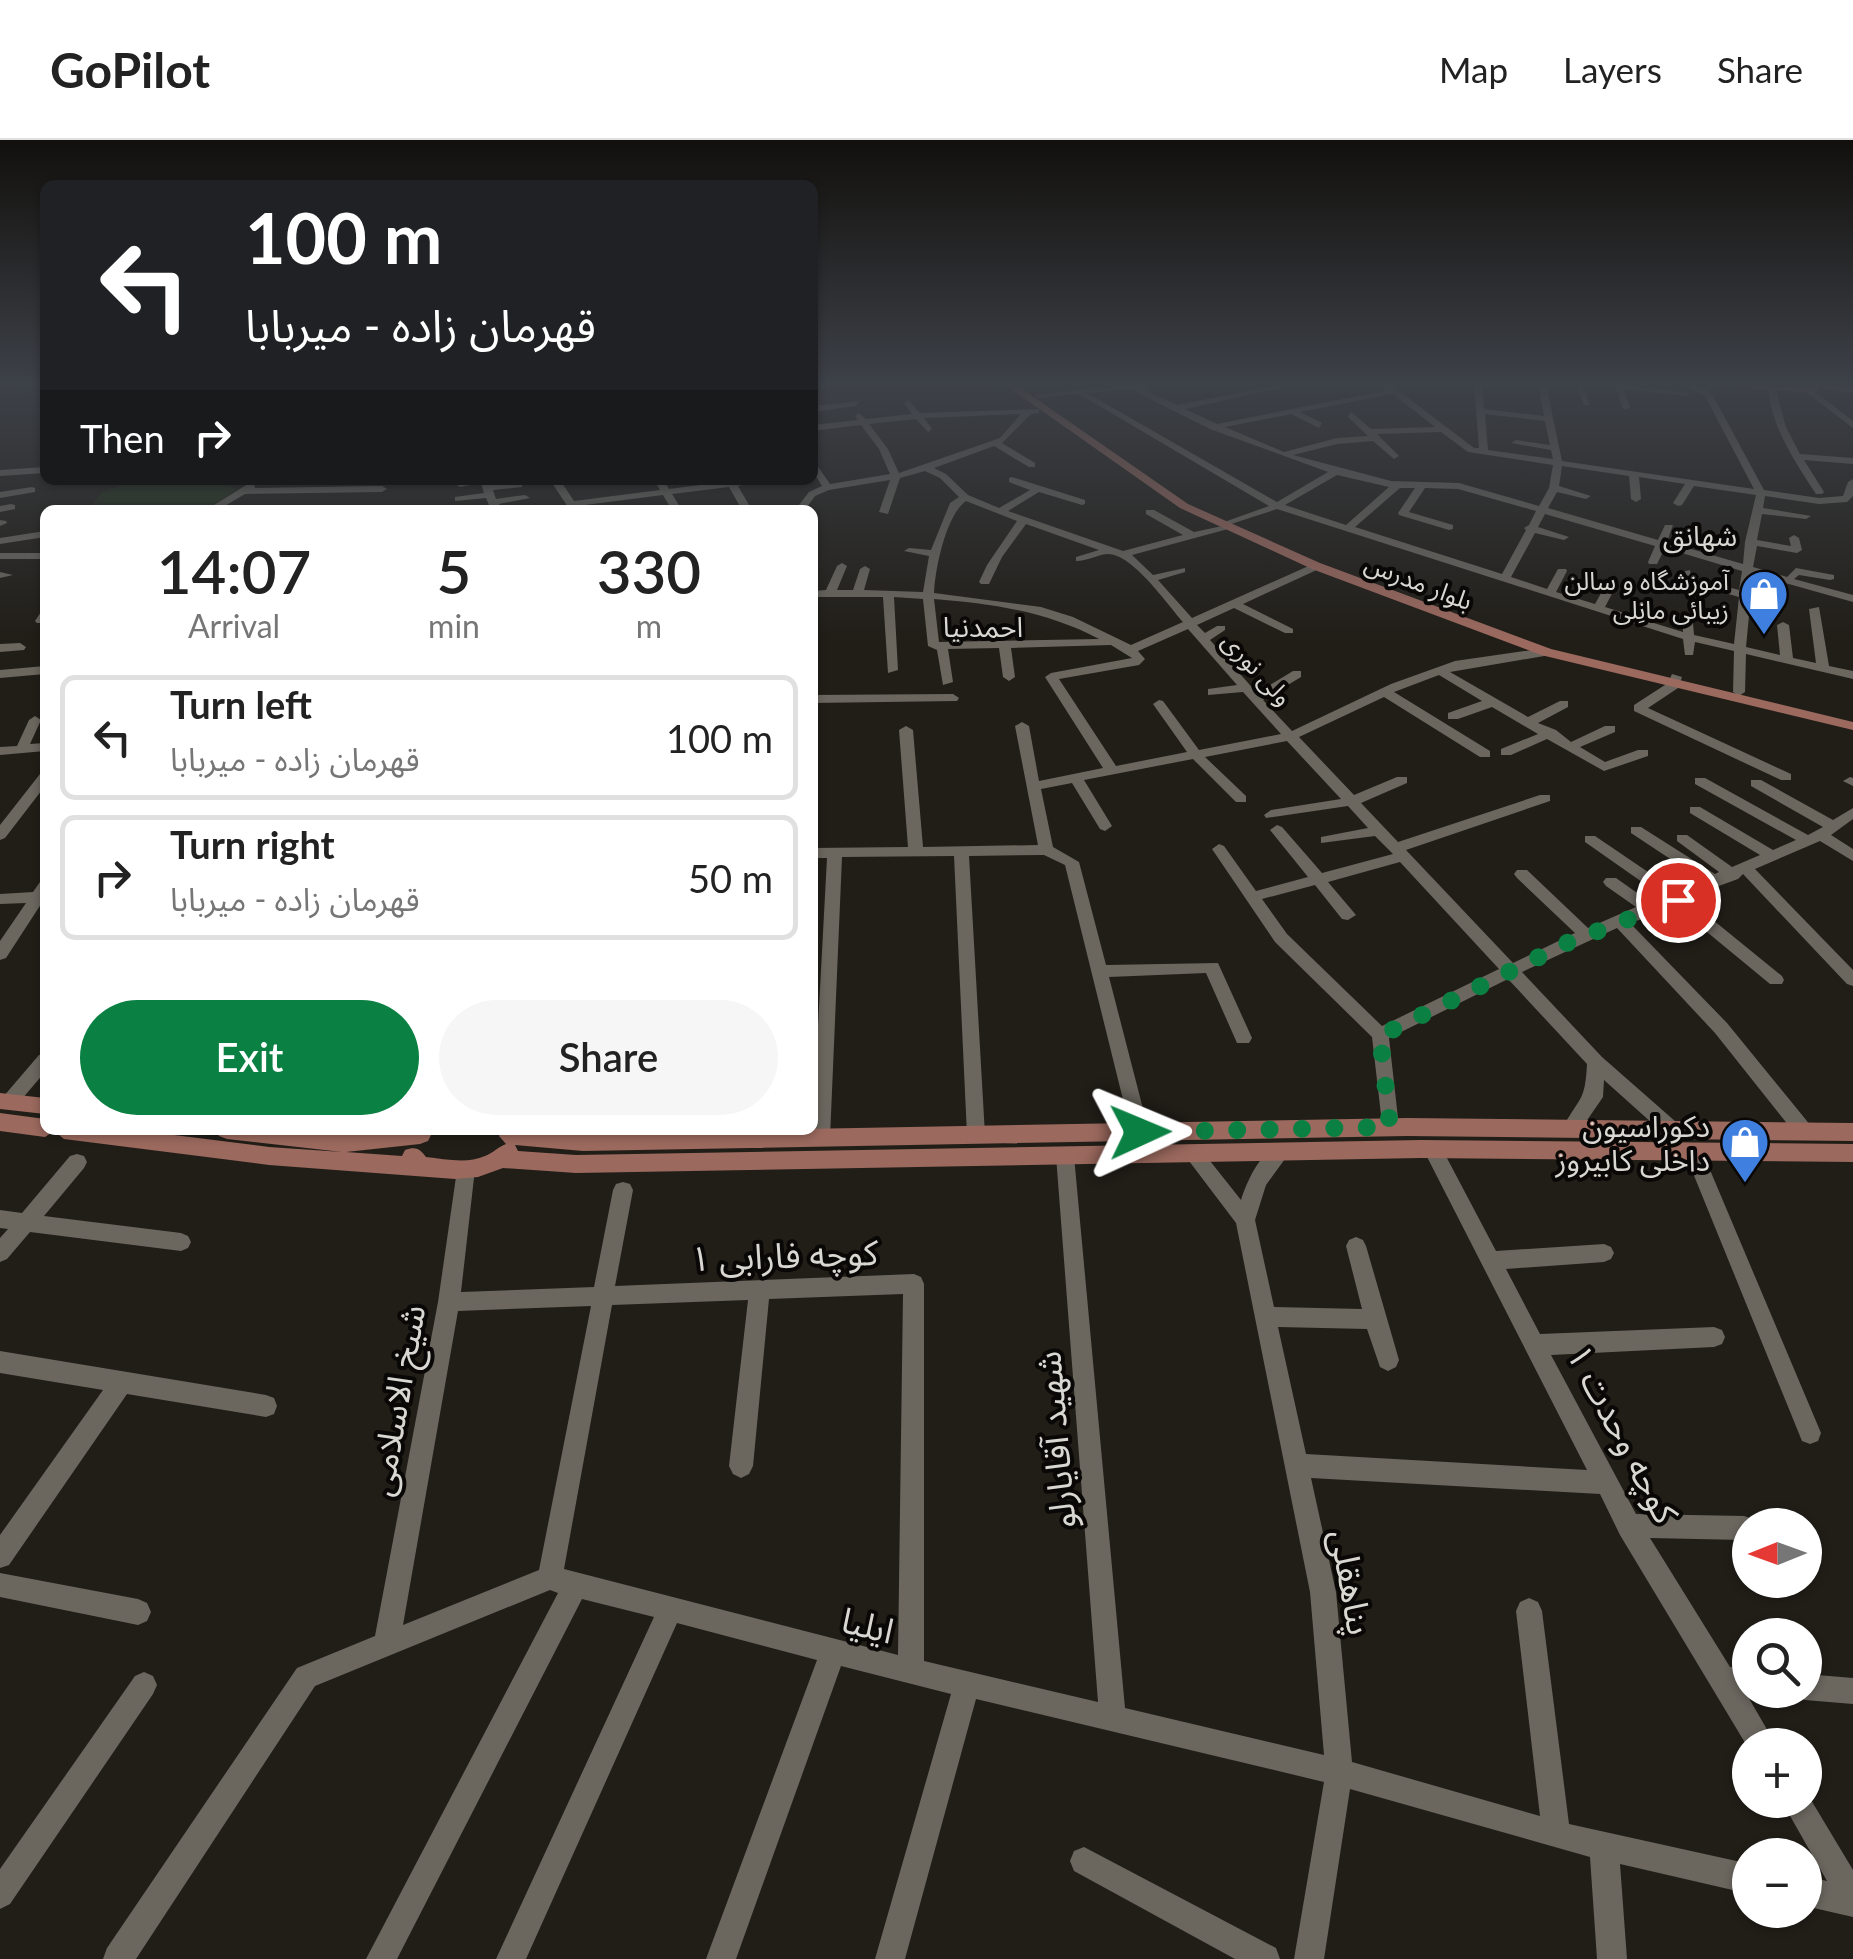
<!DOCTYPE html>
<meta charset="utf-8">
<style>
:root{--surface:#fff;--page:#f6f6f6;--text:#222;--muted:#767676;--line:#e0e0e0;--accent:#0b8043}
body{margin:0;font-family:Lato,"Noto Sans Arabic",sans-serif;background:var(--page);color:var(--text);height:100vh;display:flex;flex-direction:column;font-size:38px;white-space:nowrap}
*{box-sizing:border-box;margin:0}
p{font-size:32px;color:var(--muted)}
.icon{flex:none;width:55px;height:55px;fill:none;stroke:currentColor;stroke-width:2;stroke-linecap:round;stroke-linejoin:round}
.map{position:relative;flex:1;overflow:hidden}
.panel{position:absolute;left:40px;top:365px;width:778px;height:630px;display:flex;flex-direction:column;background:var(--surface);border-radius:15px;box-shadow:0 2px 8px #0004}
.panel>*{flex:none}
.banner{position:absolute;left:40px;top:40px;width:778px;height:305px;border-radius:15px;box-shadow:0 2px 8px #0004;background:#202124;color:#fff;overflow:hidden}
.needle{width:65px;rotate:269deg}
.controls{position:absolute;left:1732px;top:1368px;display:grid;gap:20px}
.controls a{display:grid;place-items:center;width:90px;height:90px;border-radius:50%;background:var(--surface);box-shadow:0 2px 8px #0004;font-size:50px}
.pin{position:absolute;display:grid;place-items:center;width:85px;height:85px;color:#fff;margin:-42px;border:5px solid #fff;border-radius:50%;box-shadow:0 2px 10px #0007}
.me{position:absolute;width:110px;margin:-55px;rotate:89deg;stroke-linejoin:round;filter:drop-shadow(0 0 8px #0008)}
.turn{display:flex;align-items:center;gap:35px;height:210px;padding:0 40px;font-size:45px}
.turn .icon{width:130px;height:130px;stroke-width:2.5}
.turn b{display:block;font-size:70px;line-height:85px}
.then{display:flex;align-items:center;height:95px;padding:0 40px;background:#0003;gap:20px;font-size:38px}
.eta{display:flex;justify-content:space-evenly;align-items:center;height:170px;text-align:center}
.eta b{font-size:60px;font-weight:600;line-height:70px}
.cta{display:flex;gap:20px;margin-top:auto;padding:20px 40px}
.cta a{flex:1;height:115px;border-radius:60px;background:var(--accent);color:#fff;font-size:40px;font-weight:600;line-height:115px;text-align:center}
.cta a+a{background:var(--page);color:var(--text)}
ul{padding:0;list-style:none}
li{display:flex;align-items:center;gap:30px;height:125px;margin:0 20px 15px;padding:0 20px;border:5px solid var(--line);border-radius:15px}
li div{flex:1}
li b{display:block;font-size:38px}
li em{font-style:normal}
header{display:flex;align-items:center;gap:60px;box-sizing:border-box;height:140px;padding:0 50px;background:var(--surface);border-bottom:2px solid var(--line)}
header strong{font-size:48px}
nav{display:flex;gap:55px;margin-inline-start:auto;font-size:35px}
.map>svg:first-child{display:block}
</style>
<header>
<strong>GoPilot</strong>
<nav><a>Map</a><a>Layers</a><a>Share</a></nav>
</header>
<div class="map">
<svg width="1853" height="1819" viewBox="0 0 1853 1819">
<rect width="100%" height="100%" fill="#211e18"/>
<!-- built -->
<path fill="#2d271b" d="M813,244H986L1014,262L813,260Z"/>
<!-- green -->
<path fill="#212e17" d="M137,340H202L238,349L212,366L88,370L102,352Z"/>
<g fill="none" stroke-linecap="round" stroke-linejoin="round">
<!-- minor -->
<path fill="#6b675f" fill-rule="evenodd" d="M1132,244H1160L1141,248L1177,265L1284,244H1299L1185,269L1217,284L1388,250L1381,244H1390L1474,308H1479L1474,244H1482L1484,269L1544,276L1538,244H1546L1562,321L1754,349L1705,256L1679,244H1690L1711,252L1764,350L1819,358L1843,356L1848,342L1853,339V356L1847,362L1819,364L1765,356L1763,368L1811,376L1806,379L1762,374L1757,400L1791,406L1789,398L1794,395L1799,398L1802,410L1797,413L1757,406L1753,427L1787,437L1796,428L1834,435V439L1830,440L1799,435L1794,439L1853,455V462L1753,434L1746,507L1780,515L1777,485L1783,482L1789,485L1793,518L1816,523L1809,469L1819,467L1829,526L1853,531V539L1746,514L1745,552L1739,556L1733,552L1734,511L1695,502L1693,515H1685L1683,499L1277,369L1228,385V389L1132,415L1153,435L1185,428V432L1158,440L1192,478L1313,424H1321V428L1243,464L1293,489V493H1285L1234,468L1197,485L1205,493L1217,486H1225V490L1210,500L1257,553L1293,531H1301V537L1263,560L1292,591L1391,544L1455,521L1546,508L1550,509V515L1450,532L1528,577L1560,561H1568V567L1538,583L1556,590L1571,602L1605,586H1615V592L1580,607L1605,622L1638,610H1648V616L1604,631L1547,599L1511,615H1501V609L1538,594L1492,567L1458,579H1448V573L1482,561L1439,535L1394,552L1490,611V617H1480L1384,557L1299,597L1354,655L1397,637H1407V643L1361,663L1398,702L1540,655H1550V661L1406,710L1513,823L1575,793L1517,738L1514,734L1517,730H1527L1588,788L1636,767L1606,746L1603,742L1606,738H1616L1650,762L1662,756L1585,702V696H1595L1676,751L1702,740L1631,693V687H1641L1715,734L1719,732L1677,701V695H1687L1732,727L1760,715L1690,673V667H1700L1773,710L1796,700L1695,644V638H1705L1808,695L1823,687L1751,646V640H1761L1833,680L1853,668V679L1831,695L1853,709V721L1820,701L1755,729L1853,830V846L1847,844L1743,734L1738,739L1686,758L1782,836L1784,840L1782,844H1770L1673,764L1657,774L1630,783L1727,883L1811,986L1813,991L1811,996L1804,999L1797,996L1715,893L1617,788L1522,832L1602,917L1676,982L1678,987L1676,992L1669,995L1662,992L1604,940L1603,957L1579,992L1572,995L1565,992L1563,987C1580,956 1585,962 1587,924L1508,839L1389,898L1399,987L1397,992L1390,995L1383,992L1372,897L1275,802L1212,709L1219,704L1224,706L1256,751L1308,737L1270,690L1277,685L1282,687L1322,733L1393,714L1375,696L1321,703V697L1368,688L1348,666L1266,678L1264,675L1271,670L1341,659L1287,601L1205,617L1246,656V662H1236L1193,619L1084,640L1112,686L1105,691L1100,689L1072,643L1041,649L1053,707L1079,722L1106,825L1218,823L1252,898L1249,903H1237L1206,833L1109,837L1149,992L1147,997L1140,1000L1133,997L1131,992L1065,725L1044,715L969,716L985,995L983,1000L976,1003L969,1000L967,995L954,716L842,717L830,998L828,1004L821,1006L814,1004L812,998L827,718H812V708L908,707L899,590L906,586L913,590L923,707L1038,705L1015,586L1022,582L1029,586L1039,641L1103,628L1045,537L1051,533L1132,518L1111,505L1011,508L1015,537L1009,541L1003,537L999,508L948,509L953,542L943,545L937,510L928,506L923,459L894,457L898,530L888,533L883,457H812V451L826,450L837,426L842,423L847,426L837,450H853L860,429L865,426L870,429L864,450L923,452L929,416L904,411L909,408L931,410L950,363L959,357L940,338L925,331L900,338L888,374L879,372L890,340L829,350L815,356L805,370H795L809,352L822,346L812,330V318L830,344L890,334L879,309L861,285L812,291V285L858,280L855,276L859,273L866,279L912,274L904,263L908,260L920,273L1039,269V273L1031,274L1002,303L1035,323V327H1029L994,306L934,328L946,334L968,355L999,368L1030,350L1009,342V338L1012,337L1085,360V364L1082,365L1039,352L1008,371L1123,411L1183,395L1146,374V370H1154L1194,392L1227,385V381L1269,366L1079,254L1038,258L1034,255ZM1130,249L1210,289L1328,332L1277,362L1087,253ZM1393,254L1435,287L1371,289L1351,272L1348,277L1368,296L1337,298L1284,312L1225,287L1291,274L1319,288L1322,283L1300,272ZM1021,274L1000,298L899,333L888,309L869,284L916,279L928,292L932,289L924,278ZM1485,274L1545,281L1550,305L1516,300L1511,303L1551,310L1553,319L1488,310ZM1441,292L1468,312L1553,325L1549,348L1539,366L1459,343L1391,341L1293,315L1337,304L1373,301L1394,319L1399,316L1377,294ZM1562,326L1629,336L1631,359L1636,362L1641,359L1639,337L1685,344L1673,363L1678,366L1682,365L1694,346L1756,355L1745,402L1743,424L1667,402L1673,385H1665L1658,400L1548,368L1557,352L1586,359L1591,356L1559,346ZM1337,335L1389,347L1346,385L1285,365ZM1400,348H1415L1398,373L1399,375L1449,390L1453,389V385L1409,372L1425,348L1458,349L1536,371L1529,385L1524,388L1526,390L1502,434L1355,387ZM966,361L1017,381L987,425L979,442L981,444H989L1002,417L1026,384L1099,410L1076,417V421C1087,421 1097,415 1107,414C1132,413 1167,464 1183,482L1131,505L1073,477L1041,467L934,453C935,429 946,375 966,361ZM1545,374L1655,406L1648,422L1649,424H1657L1665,408L1742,431L1739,450L1691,437L1690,430L1681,432L1682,441L1739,457L1734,504L1694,495L1692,472L1682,474L1683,492L1644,480L1648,460H1640L1634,476L1605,467L1615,448L1613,446H1605L1595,464L1556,452L1567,431L1566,429H1558L1547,449L1511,437L1535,393L1564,400L1569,397L1538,387ZM934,459C993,464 1046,471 1099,499L939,502ZM1188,489L1237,545L1208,549V555L1243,552L1281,594L1199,610L1163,561L1159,560L1153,564L1187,612L1116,626L1059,539L1139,525L1145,519L1138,511ZM1400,722L1499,829L1382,886L1287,794L1262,759L1315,745L1342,779L1348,780L1356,775L1328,742Z
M1575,244H1583L1590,265H1584Z
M1597,244H1621L1689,253L1685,256L1624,249L1630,267L1626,270L1622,267L1616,248Z
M1768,246L1775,248L1786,287L1800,314L1853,318V324L1804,320L1824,352L1822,354H1816C1795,322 1770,285 1768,246Z
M1809,247L1853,281V288L1806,252Z
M859,261L856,266L812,272V266Z
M45,327V333L0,336V330Z
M467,340H489L491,345L522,343V347L493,350L496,359L525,355L530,358L499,364L501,370H491L486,358L455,361V357L484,353L481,343L460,347L455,344Z
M550,340H560L574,361L660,350L654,340H664L669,349L739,340H767L738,346L752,370H742L729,347L672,354L682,370H672L663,355L577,366L580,370H570Z
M248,344H254L255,348L382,346L387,349L382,352L245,354L218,370H206Z
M32,347L35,348V352L0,358V352Z
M11,364L15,365V369L0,372V366Z
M0,380L6,381L7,383L0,386Z
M45,391V397L0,404V398Z
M0,413H45V419H0Z
M0,432L13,435L0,438Z
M45,471V483H37L35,481L41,472Z
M20,503L26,507L24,510L0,512V504Z
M45,526V534L0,538V530Z
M1672,534L1682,537L1678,548L1648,568L1791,634V640H1781L1634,571V565L1668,543Z
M953,554L959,558L957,561L812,563V555Z
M35,576L41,580L30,604L45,603V611L0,615V607L17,606L29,580Z
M45,633V646L5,698L0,700V685L40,634Z
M1850,637L1853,638V646L1843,641Z
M45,741V758L6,818L0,820V801L26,763L0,764V754L33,752L40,742Z
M45,913V932L15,967H3L0,962L3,957L39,915Z
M1432,1001L1439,1003L1496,1111L1604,1104L1611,1107L1614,1113L1611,1119L1604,1122L1506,1129L1540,1194L1714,1187L1722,1190L1725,1197L1722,1204L1714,1207L1551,1215L1636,1374L1744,1376L1753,1379L1755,1385H1750V1398L1744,1400L1650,1398L1730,1527L1750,1529V1550H1760L1747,1555L1776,1605H1750V1611L1620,1395L1600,1354L1311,1338L1336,1452L1352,1622L1540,1676L1516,1471L1520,1462L1529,1458L1538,1462L1542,1471L1569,1684L1750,1724V1754L1620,1724L1627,1819H1597L1590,1717L1350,1649L1324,1819H1294L1324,1642L976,1559L905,1819H875L951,1554L841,1526L736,1819H706L817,1520L677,1483L526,1819H496L654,1477L582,1459L397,1819H366L558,1453L550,1450L315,1546L136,1819H103L107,1808L297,1528L375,1496L438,1162L458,1023L465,1021L472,1023L475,1029L461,1152L594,1147L613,1050L616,1044L623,1042L630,1044L633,1050L615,1146L914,1134L921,1137L924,1144V1521L1098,1562L1056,1016L1058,1010L1065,1008L1072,1010L1074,1016L1125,1568L1324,1615L1310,1452L1236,1083L1183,1013L1185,1007L1192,1005L1199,1007L1241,1060C1247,1041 1264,1001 1288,1006L1290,1012L1266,1045L1255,1080L1274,1167L1362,1169L1346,1106L1349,1100L1356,1097L1363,1100L1366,1106L1399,1220L1396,1227L1388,1231L1380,1227L1367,1189L1278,1187L1306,1314L1587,1330L1423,1009L1425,1003ZM903,1154L898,1515L564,1429L612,1165L748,1160L729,1326L733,1334L741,1338L749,1334L753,1326L769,1159ZM591,1166L539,1430L403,1485L458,1171Z
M1693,1003L1700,1005L1702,1011L1821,1293L1818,1301L1810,1304L1802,1301L1684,1011L1686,1005Z
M77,1014L84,1016L87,1022L84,1028L44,1076L181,1093L188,1096L191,1102L188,1108L181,1111L30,1092L7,1119L0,1122V1098L8,1089L0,1088V1070L22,1073L70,1016Z
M0,1211L266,1255L274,1258L277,1266L274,1274L266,1277L127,1254L9,1425L0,1428V1395L103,1250L0,1233Z
M0,1433L138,1459L147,1463L151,1472L147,1481L138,1485L0,1457Z
M144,1532L153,1536L157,1545L153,1554L10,1764L0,1769V1729L135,1536Z
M1805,1534L1853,1538V1564L1805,1560L1796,1556L1793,1550H1805Z
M1805,1650L1853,1730V1777L1805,1766V1736L1827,1741L1781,1660H1805Z
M1084,1707L1276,1808L1280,1819H1235L1074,1731L1070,1721L1074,1711Z"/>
<!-- major -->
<path fill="#9b695e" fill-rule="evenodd" d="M0,244H28L0,249Z
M1004,244H1015L1188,364L1320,423L1551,509L1853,582V590L1541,515L1312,429L1180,368Z
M1691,244L1807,246L1805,244L1853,247V253L1817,247L1819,250L1814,253Z
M0,953L45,958V974L0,969Z
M0,973L45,979V990H134L269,1007L342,1012L227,999L219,996L216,990H308L345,994L428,990L431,995L428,1001L420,1004L346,1012L402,1016L405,1010C416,1006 420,1009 426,1017C445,1019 467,1024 485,1016C493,1013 498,1007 506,1004L499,996L502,990L583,993L1407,978L1853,983V1001L1407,996L583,1011L515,1005L518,1011L576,1015L1421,1000L1853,1004V1022L1421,1018L576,1033L503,1028L478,1037L455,1039L269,1025L64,999L54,991L45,997L0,991Z"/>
</g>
<!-- sky -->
<linearGradient id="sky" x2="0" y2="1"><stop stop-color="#12100d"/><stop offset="0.49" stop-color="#3d4148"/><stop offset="1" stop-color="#3d4148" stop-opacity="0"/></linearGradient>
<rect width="1853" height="498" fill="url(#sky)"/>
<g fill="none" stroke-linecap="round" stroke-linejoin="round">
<!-- route -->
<path stroke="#0b8043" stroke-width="18" stroke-dasharray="0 32.4" d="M1140,992L1390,987L1380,896L1567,803L1678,760"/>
</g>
<!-- icons -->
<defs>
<g id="shop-pin" transform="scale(2.5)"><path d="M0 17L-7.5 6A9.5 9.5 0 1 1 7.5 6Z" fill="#3f7fe0" stroke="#0a0806"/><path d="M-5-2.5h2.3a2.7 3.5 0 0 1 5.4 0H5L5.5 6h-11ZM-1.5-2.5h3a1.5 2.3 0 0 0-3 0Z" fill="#fff"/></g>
</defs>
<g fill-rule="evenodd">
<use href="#shop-pin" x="1764" y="454"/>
<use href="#shop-pin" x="1745" y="1002"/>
</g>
<g text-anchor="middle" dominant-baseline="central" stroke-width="8" stroke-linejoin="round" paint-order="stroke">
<!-- far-poi labels -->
<g font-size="25" fill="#d9d7d2" stroke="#0a0806" text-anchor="end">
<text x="1729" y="440">آموزشگاه و سالن<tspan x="1729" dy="29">زیبائی مانِلی</tspan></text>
</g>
<!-- far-street labels -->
<g font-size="25" fill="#d9d7d2" stroke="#0a0806">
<text transform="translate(1419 441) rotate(21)">بلوار مدرس</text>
<text transform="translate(1258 528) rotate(47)">ولی نوری</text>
</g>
<!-- far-neighbourhood labels -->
<g font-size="28" fill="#d9d7d2" stroke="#0a0806">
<text x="1700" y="395">شهانق</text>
<text x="983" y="486">احمدنیا</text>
</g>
<!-- poi labels -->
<g font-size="30" fill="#d9d7d2" stroke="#0a0806" text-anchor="end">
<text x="1710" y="985">دکوراسیون<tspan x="1710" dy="34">داخلی کابیروز</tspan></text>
</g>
<!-- near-street labels -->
<g font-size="35" fill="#d9d7d2" stroke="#0a0806">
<text transform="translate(784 1114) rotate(-2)">۱ کوچه فارابی</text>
<text transform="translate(395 1260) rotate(-80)">شیخ الاسلامی</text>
<text transform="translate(1624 1293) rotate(62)">کوچه وحدت ۱</text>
<text transform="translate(1054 1300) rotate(-95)">شهید آقایارلو</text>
<text transform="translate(1353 1442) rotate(80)">پناهقلی</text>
<text transform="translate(868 1484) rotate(14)">ایلیا</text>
</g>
</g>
</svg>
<div class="controls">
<a><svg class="needle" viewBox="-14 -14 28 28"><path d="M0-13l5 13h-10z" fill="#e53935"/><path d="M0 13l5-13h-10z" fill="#767676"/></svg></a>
<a><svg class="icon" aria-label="search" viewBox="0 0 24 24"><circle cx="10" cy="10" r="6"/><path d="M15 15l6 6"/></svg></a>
<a>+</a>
<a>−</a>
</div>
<div class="pin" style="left:1678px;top:760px;background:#d93025"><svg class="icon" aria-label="arrive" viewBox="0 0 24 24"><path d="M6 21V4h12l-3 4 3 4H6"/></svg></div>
<svg class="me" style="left:1140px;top:992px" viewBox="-20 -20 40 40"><path d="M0-17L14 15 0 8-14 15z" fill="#0b8043" stroke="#fff" stroke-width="4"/></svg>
<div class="banner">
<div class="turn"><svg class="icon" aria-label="left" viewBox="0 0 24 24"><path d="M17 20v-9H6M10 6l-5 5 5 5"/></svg><div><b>100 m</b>قهرمان زاده - میربابا</div></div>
<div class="then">Then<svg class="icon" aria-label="right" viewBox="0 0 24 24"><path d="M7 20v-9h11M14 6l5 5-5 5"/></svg></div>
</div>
<section class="panel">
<div class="eta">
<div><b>14:07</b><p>Arrival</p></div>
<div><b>5</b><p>min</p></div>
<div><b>330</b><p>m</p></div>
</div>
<ul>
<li><svg class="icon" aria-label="left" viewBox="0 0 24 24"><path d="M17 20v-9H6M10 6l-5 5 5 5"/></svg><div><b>Turn left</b><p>قهرمان زاده - میربابا</p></div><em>100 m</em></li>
<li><svg class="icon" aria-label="right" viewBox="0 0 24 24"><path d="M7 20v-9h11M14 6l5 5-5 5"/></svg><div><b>Turn right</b><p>قهرمان زاده - میربابا</p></div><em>50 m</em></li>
</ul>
<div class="cta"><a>Exit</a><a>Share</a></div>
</section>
</div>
